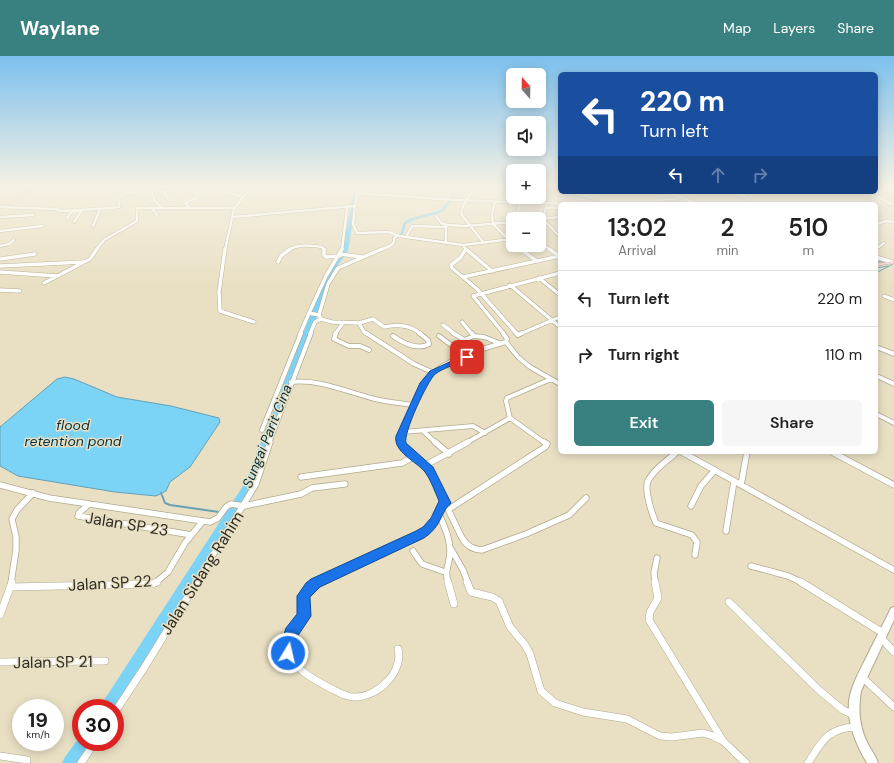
<!DOCTYPE html>
<meta charset="utf-8">
<style>
:root{--surface:#fff;--page:#f6f6f6;--text:#222;--muted:#767676;--line:#e0e0e0;--accent:#388180}
body{margin:0;font-family:"DM Sans",sans-serif;background:var(--page);color:var(--text);height:100vh;display:flex;flex-direction:column;font-size:15px;white-space:nowrap}
*{box-sizing:border-box;margin:0}
p{font-size:13px;color:var(--muted)}
.icon{flex:none;width:22px;height:22px;fill:none;stroke:currentColor;stroke-width:2;stroke-linecap:round;stroke-linejoin:round}
.map{position:relative;flex:1;overflow:hidden}
.sheet{position:absolute;left:558px;top:146px;width:320px;height:252px;display:flex;flex-direction:column;background:var(--surface);border-radius:6px;box-shadow:0 2px 10px #0003}
.sheet>*{flex:none}
.banner{position:absolute;left:558px;top:16px;width:320px;height:122px;border-radius:6px;box-shadow:0 2px 10px #0003;background:#1a4fa0;color:#fff;overflow:hidden}
.needle{width:26px;rotate:340deg}
.tools{position:absolute;left:506px;top:12px;display:grid;gap:8px}
.tools a{display:grid;place-items:center;width:40px;height:40px;border-radius:6px;background:var(--surface);box-shadow:0 2px 10px #0003;font-size:20px}
.speed{position:absolute;left:12px;top:643px;display:flex;gap:8px;font-size:20px;font-weight:700;text-align:center}
.speed>*{display:grid;place-content:center;width:52px;height:52px;border-radius:50%;background:var(--surface);box-shadow:0 2px 10px #0003;line-height:1}
.speed small{font-size:10px;font-weight:400}
.speed .limit{border:6px solid #d22;background:#fff;color:#111}
.pin{position:absolute;display:grid;place-items:center;width:34px;height:34px;color:#fff;margin:-17px;border-radius:8px;box-shadow:0 2px 6px #0006}
.me{position:absolute;width:44px;margin:-22px;rotate:9deg;stroke-linejoin:round;filter:drop-shadow(0 0 3px #0008)}
.turn{display:flex;align-items:center;gap:14px;height:84px;padding:0 16px;font-size:18px}
.turn .icon{width:52px;height:52px;stroke-width:2.5}
.turn b{display:block;font-size:28px;line-height:34px}
.lanes{display:flex;align-items:center;height:38px;padding:0 16px;background:#0003;justify-content:center;gap:20px;direction:ltr}
.lanes .off{opacity:.35}
.eta{display:flex;justify-content:space-evenly;align-items:center;height:68px;text-align:center}
.eta b{font-size:24px;font-weight:600;line-height:28px}
.primary-button{display:flex;gap:8px;margin-top:auto;padding:8px 16px}
.primary-button a{flex:1;height:46px;border-radius:6px;background:var(--accent);color:#fff;font-size:16px;font-weight:600;line-height:46px;text-align:center}
.primary-button a+a{background:var(--page);color:var(--text)}
ul{padding:0;list-style:none}
li{display:flex;align-items:center;gap:12px;height:56px;padding:0 16px;border-top:1px solid var(--line)}
li div{flex:1}
li b{display:block;font-size:15px}
li em{font-style:normal}
header{display:flex;align-items:center;gap:24px;box-sizing:border-box;height:56px;padding:0 20px;background:var(--accent);color:#fff}
header strong{font-size:19px}
nav{display:flex;gap:22px;margin-inline-start:auto;font-size:14px}
.map>svg:first-child{display:block}
</style>
<header>
<strong>Waylane</strong>
<nav><a>Map</a><a>Layers</a><a>Share</a></nav>
</header>
<div class="map">
<svg width="894" height="707" viewBox="0 0 894 707">
<rect width="100%" height="100%" fill="#e9e0c4"/>
<!-- water -->
<path fill="#7bd3f6" stroke="#65a1b7" d="M65,321L74,323L117,341L171,350L219,362L220,366L190,411L170,426L166,435L156,440L115,436L18,420L0,410V371L57,323Z"/>
<g fill="none" stroke-linecap="round" stroke-linejoin="round">
<!-- stream-far1 -->
<path stroke="#65a1b7" stroke-width="1" d="M485,129L513,131
M546,133L552,134
M539,135L543,136
M555,135L560,136
M561,136L609,148
M589,146L596,148
M876,206L882,205
M876,212L888,210
M876,217L893,208"/>
<!-- stream -->
<path stroke="#65a1b7" stroke-width="2" d="M161,437L165,447L170,449L219,456"/>
<!-- canal -->
<path fill="#7bd3f6" fill-rule="evenodd" d="M455,129H457L453,136L455,140L443,156L414,164L406,168L403,178L400,179L404,166L412,162L441,154L453,140L451,136Z"/>
<!-- river -->
<path fill="#7bd3f6" fill-rule="evenodd" d="M355,129H359L348,195L333,216L256,429L115,655V652H99L245,427L327,216L342,195Z
M81,679V686H94L81,707H62L65,701Z"/>
<!-- minor-far4 casing -->
<g stroke="#b1a98e" stroke-width="3.5">
<path id="minor-far4" d="M152,129L153,134L156,135L187,134L198,138V141L185,147L190,152
M195,129L244,141
M476,129L463,150L461,158L483,186
M876,129L886,132
M541,134L544,129
M876,134H894
M151,135L155,145L161,151
M163,135L169,144
M172,135L170,131L178,129
M670,136L696,148
M733,136L746,141L752,148
M866,136L894,149
M127,137L153,134
M356,137L455,144L571,148
M660,144L682,142
M547,147L543,163L560,181
M684,148L694,147
M355,150L353,168L357,177L389,176L399,180L463,189L466,194
M0,151L56,153L61,155L111,152L119,151L120,140L128,136L127,132L121,130L75,133
M151,151L157,159
M546,152H560
M492,158L495,146
M517,158L521,146
M436,160L441,167L448,169L466,170L513,166
M492,160L493,168L513,188
M0,161L33,159
M233,161L355,150L359,129
M67,162L73,154
M539,163L560,161
M74,166L82,154
M876,168L886,165L894,166
M446,169V186
M93,170L100,153
M0,175L43,170
M406,181L412,170L446,171
M539,186L551,194
M463,189L513,183
M514,189L522,194
M0,190L9,188L14,184
M876,193L884,187
M96,194L104,184L137,165V152H234
M225,194L234,153L253,129
M288,194C299,188 310,189 322,191L324,194
M342,194L347,152
M380,194L390,190L394,186V182L397,180"/>
</g>
<!-- minor-far3 casing -->
<g stroke="#b1a98e" stroke-width="4.5">
<path id="minor-far3" d="M225,193L219,236L220,255L254,266
M324,193V199L326,201L340,200
M342,193L326,220L309,257L319,259L321,263L332,266L359,267L364,276L367,278
M466,193L460,202L451,209L452,212L477,233L517,278
M520,193L537,205
M549,193L559,200
M467,194L492,215
M340,198L362,201
M876,201L892,206
M0,203L35,198
M278,206L281,200L290,193
M0,210L84,206
M0,216L57,220
M463,221L560,200
M539,222L560,239
M44,227L90,203L97,193
M510,229L560,271
M0,234L20,235
M884,240L894,244
M319,259L328,228L338,212L382,193
M462,266L472,278
M359,267L373,263L384,271C399,268 409,269 421,278
M443,269L455,278
M300,278L309,257
M310,278L315,266L321,263
M335,278L343,267
M504,278L473,240L560,217
M520,278L560,261"/>
</g>
<!-- minor-far2 casing -->
<g stroke="#b1a98e" stroke-width="5.5">
<path id="minor-far2" d="M336,277L334,283L349,290H360L369,294
M366,277L414,308L432,316
M453,277L481,294
M503,277L507,283L506,286L518,301L530,311L560,328
M516,277L518,279L522,277
M393,280C403,287 417,295 429,288L428,284L419,277
M439,280L467,301
M474,280L484,281L499,287
M464,284L474,280L472,277
M876,291L894,298
M879,321L894,328
M291,326C318,323 345,335 371,342C385,346 399,347 414,349
M876,358L894,367
M510,362L545,387
M262,374L301,277
M423,375L436,387
M403,376L473,370L485,377
M269,387L311,277
M401,387V380C409,361 414,341 426,324C440,305 484,292 506,286
M466,387L510,362L506,345L507,342L551,323"/>
</g>
<!-- minor-far1 casing -->
<g stroke="#b1a98e" stroke-width="7">
<path id="minor-far1" d="M400,386L429,414L462,482C467,490 472,493 482,494L526,478L569,459L586,442
M435,386L449,398
M677,396C668,404 653,414 648,425C644,434 652,458 656,467L692,479L697,486L695,499
M682,396L894,514
M832,396L894,429
M426,409L468,386
M301,421L402,407L415,400
M0,429L49,442L210,466L218,462L226,451L231,448L244,450L301,438L312,432L345,428
M741,429L747,396
M89,448L79,457L78,460L192,479
M691,450L701,430L715,414
M449,453L545,391L547,388L544,386
M439,458C444,470 450,482 450,495C450,510 444,511 448,527
M726,475L734,425
M451,493L463,514L468,527
M413,495L422,508L445,516
M751,510L788,520L803,527
M11,527L16,494V481L12,463L17,454L33,437
M155,527L168,516L185,487L203,465
M196,527L256,428L270,386
M319,527L422,477L435,466L440,453L445,447
M655,527L654,517L657,502"/>
</g>
<!-- minor casing -->
<g stroke="#b1a98e" stroke-width="8">
<path id="minor" d="M321,526C295,538 311,541 304,560C301,568 292,574 289,583C280,610 322,628 342,638C346,639 349,641 354,641C377,642 404,616 398,593
M448,526L454,548
M467,526L471,536L492,541L499,545L510,571L525,589L530,598L541,635L555,647L583,656L627,663L660,680L672,681L703,677L713,680L723,685L746,707
M655,526L658,542L650,556L649,564L723,685
M801,526L883,577
M11,531L152,528L157,526
M729,546L820,635L843,654L854,659
M0,559L12,526
M881,582L894,596
M0,606L105,605
M862,621L894,651
M115,656L144,612L197,526
M0,700L27,704
M81,707L95,686
M808,707C822,685 828,672 856,671"/>
</g>
<!-- tertiary casing -->
<g stroke="#b1a98e" stroke-width="2">
<path id="tertiary" d="M894,551V564L861,635C858,653 859,671 868,688C871,694 876,700 878,707H867C856,689 847,667 849,645C851,630 859,616 866,602C874,585 883,569 891,552Z"/>
</g>
<!-- secondary casing -->
<g stroke="#b1a98e" stroke-width="1">
<path id="secondary" d="M36,129H40L33,136L0,151V149L31,134Z
M498,129H513V131L500,130Z
M539,133L602,147L604,148H597L539,135Z
M894,205V207L876,210V208Z"/>
</g>
<!-- minor-far4 -->
<use href="#minor-far4" stroke="#fff" stroke-width="2.5"/>
<!-- minor-far3 -->
<use href="#minor-far3" stroke="#fff" stroke-width="3.5"/>
<!-- minor-far2 -->
<use href="#minor-far2" stroke="#fff" stroke-width="4"/>
<!-- minor-far1 -->
<use href="#minor-far1" stroke="#fff" stroke-width="5.5"/>
<!-- minor -->
<use href="#minor" stroke="#fff" stroke-width="7"/>
<!-- tertiary -->
<use href="#tertiary" fill="#fff" fill-rule="evenodd"/>
<!-- secondary -->
<use href="#secondary" fill="#f8d1db" fill-rule="evenodd"/>
</g>
<!-- sky -->
<linearGradient id="sky" x2="0" y2="1"><stop stop-color="#7cc0ee"/><stop offset="0.57" stop-color="#f5f1e4"/><stop offset="1" stop-color="#f5f1e4" stop-opacity="0"/></linearGradient>
<rect width="894" height="228" fill="url(#sky)"/>
<!-- route -->
<path fill="#1a73e8" stroke="#114b97" d="M467,298L471,301L470,302C460,307 443,312 435,318C427,326 403,377 406,387L433,411L451,447C449,450 447,451 445,454C439,466 436,474 424,482L320,531L310,541L311,560L297,581L293,602L288,604L283,602L281,597L282,584L286,572L297,558V540L306,527L311,523L416,475L423,471L431,462L439,445C435,436 431,424 425,416C416,405 393,396 396,380L420,327L430,315Z"/>
<g text-anchor="middle" dominant-baseline="central" stroke-width="3" stroke-linejoin="round" paint-order="stroke">
<!-- water labels -->
<g font-size="14" font-style="italic" fill="#05303e" stroke="#e9e0c4">
<text x="73" y="369">flood<tspan x="73" dy="16">retention pond</tspan></text>
<text transform="translate(267 380) rotate(-68)">Sungai Parit Cina</text>
</g>
<!-- near-street labels -->
<g font-size="16" fill="#312d23" stroke="#e9e0c4">
<text transform="translate(127 468) rotate(9)">Jalan SP 23</text>
<text transform="translate(202 517) rotate(-58)">Jalan Sidang Rahim</text>
<text transform="translate(110 527) rotate(-3)">Jalan SP 22</text>
<text transform="translate(53 606) rotate(-1)">Jalan SP 21</text>
</g>
</g>
</svg>
<div class="tools">
<a><svg class="needle" viewBox="-14 -14 28 28"><path d="M0-13l5 13h-10z" fill="#e53935"/><path d="M0 13l5-13h-10z" fill="#767676"/></svg></a>
<a><svg class="icon" aria-label="sound" viewBox="0 0 24 24"><path d="M4 9h4l5-4v14l-5-4H4zM17 9q2 3 0 6"/></svg></a>
<a>+</a>
<a>−</a>
</div>
<div class="speed"><div>19<small>km/h</small></div><div class="limit">30</div></div>
<div class="pin" style="left:467px;top:301px;background:#d93025"><svg class="icon" aria-label="arrive" viewBox="0 0 24 24"><path d="M6 21V4h12l-3 4 3 4H6"/></svg></div>
<svg class="me" style="left:288px;top:597px" viewBox="-20 -20 40 40"><circle r="17" fill="#1a73e8" stroke="#fff" stroke-width="3"/><path d="M0-11L8 9 0 5-8 9z" fill="#fff"/></svg>
<div class="banner">
<div class="turn"><svg class="icon" aria-label="left" viewBox="0 0 24 24"><path d="M17 20v-9H6M10 6l-5 5 5 5"/></svg><div><b>220 m</b>Turn left</div></div>
<div class="lanes"><svg class="icon" aria-label="left" viewBox="0 0 24 24"><path d="M17 20v-9H6M10 6l-5 5 5 5"/></svg><svg class="icon off" aria-label="ahead" viewBox="0 0 24 24"><path d="M12 20V5M6 11l6-6 6 6"/></svg><svg class="icon off" aria-label="right" viewBox="0 0 24 24"><path d="M7 20v-9h11M14 6l5 5-5 5"/></svg></div>
</div>
<section class="sheet">
<div class="eta">
<div><b>13:02</b><p>Arrival</p></div>
<div><b>2</b><p>min</p></div>
<div><b>510</b><p>m</p></div>
</div>
<ul>
<li><svg class="icon" aria-label="left" viewBox="0 0 24 24"><path d="M17 20v-9H6M10 6l-5 5 5 5"/></svg><div><b>Turn left</b></div><em>220 m</em></li>
<li><svg class="icon" aria-label="right" viewBox="0 0 24 24"><path d="M7 20v-9h11M14 6l5 5-5 5"/></svg><div><b>Turn right</b></div><em>110 m</em></li>
</ul>
<div class="primary-button"><a>Exit</a><a>Share</a></div>
</section>
</div>
